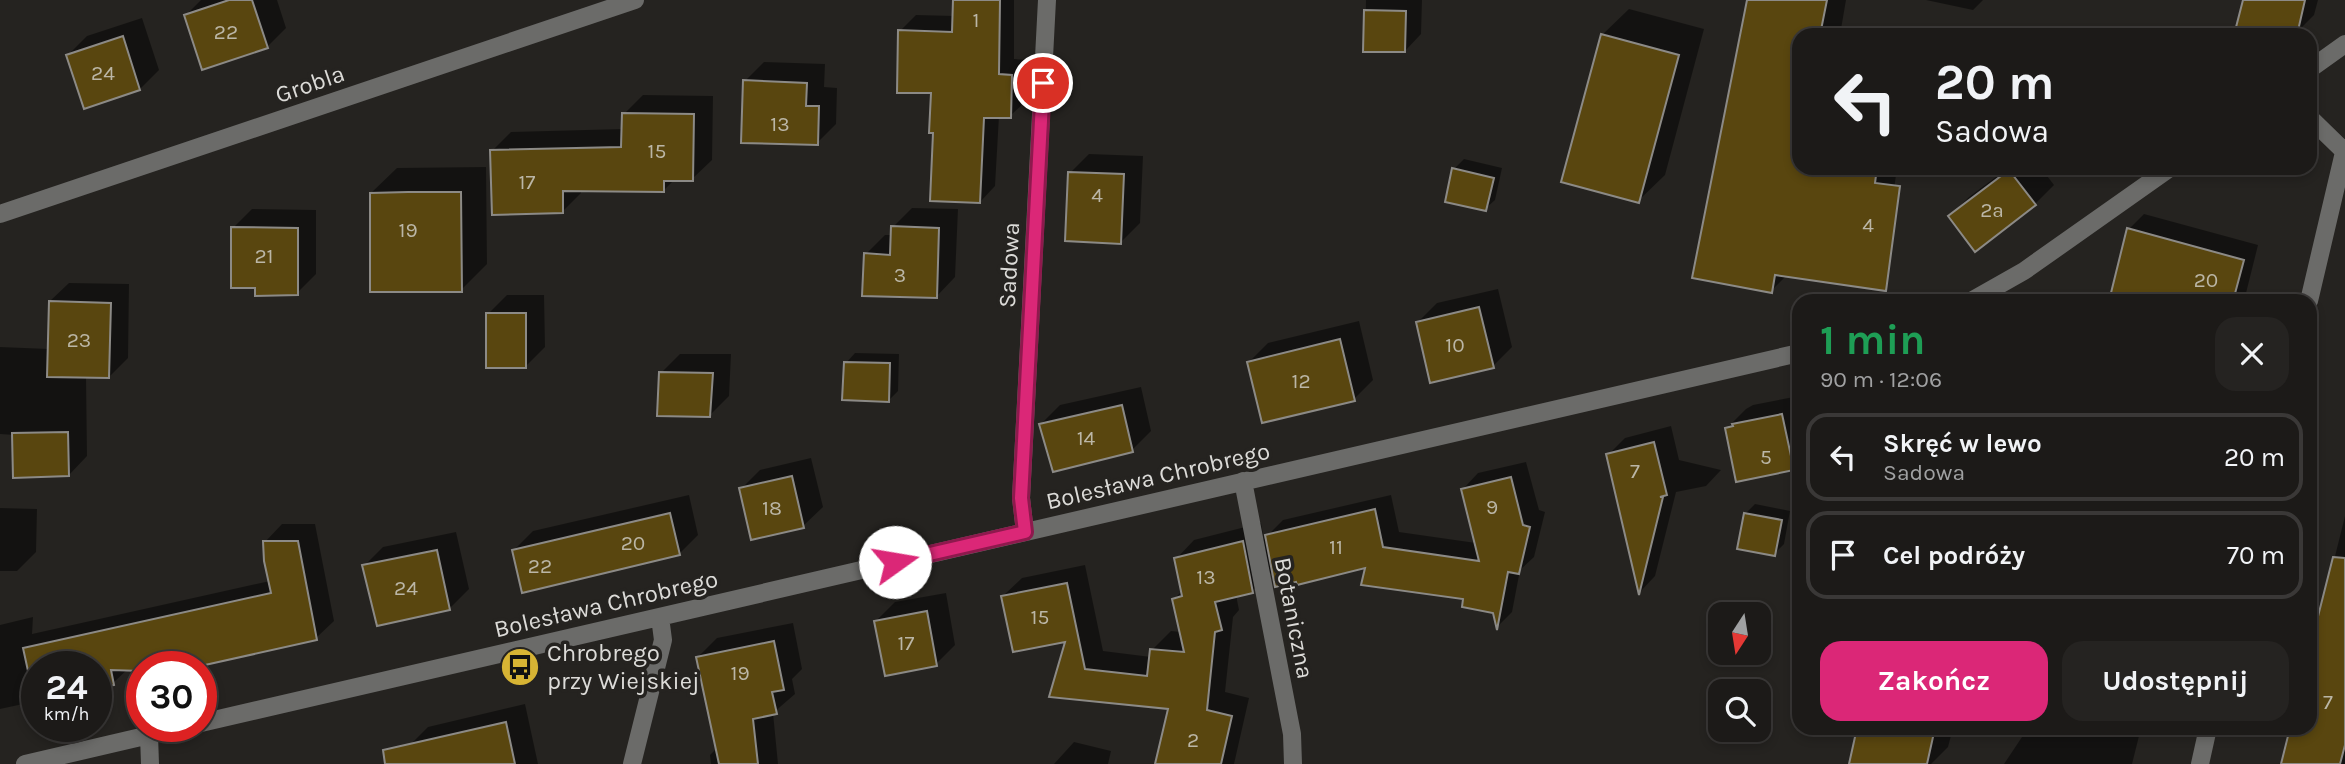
<!DOCTYPE html>
<html lang="pl">
<meta charset="utf-8">
<style>
:root{--surface:#1c1a18;--page:#252321;--text:#f1f3f6;--muted:#a0a1a2;--line:#3a3837;--accent:#db2777}
body{margin:0;font-family:Karla,sans-serif;background:var(--page);color:var(--text);height:100vh;display:flex;flex-direction:column;font-size:26px;white-space:nowrap}
*{box-sizing:border-box;margin:0}
p{font-size:23px;color:var(--muted)}
.icon{flex:none;width:38px;height:38px;fill:none;stroke:currentColor;stroke-width:2;stroke-linecap:round;stroke-linejoin:round}
.map{position:relative;flex:1;overflow:hidden}
.sheet{position:absolute;left:1792px;top:294px;width:525px;height:441px;display:flex;flex-direction:column;background:var(--surface);border-radius:21px;box-shadow:0 4px 10px #0003,0 0 0 2px var(--line)}
.sheet>*{flex:none}
.top-card{position:absolute;left:1792px;top:28px;width:525px;height:147px;border-radius:21px;box-shadow:0 4px 10px #0003,0 0 0 2px var(--line);background:#1c1a18;color:var(--text);overflow:hidden}
.needle{width:46px;rotate:192deg}
.controls{position:absolute;left:1708px;top:602px;display:grid;gap:14px}
.controls a{display:grid;place-items:center;width:63px;height:63px;border-radius:14px;background:var(--surface);box-shadow:0 4px 10px #0003,0 0 0 2px var(--line);font-size:35px}
.speed{position:absolute;left:21px;top:651px;display:flex;gap:14px;font-size:35px;font-weight:700;text-align:center}
.speed>*{display:grid;place-content:center;width:91px;height:91px;border-radius:50%;background:var(--surface);box-shadow:0 4px 10px #0003,0 0 0 2px var(--line);line-height:1}
.speed small{font-size:18px;font-weight:400}
.speed .limit{border:10px solid #d22;background:#fff;color:#111}
.pin{position:absolute;display:grid;place-items:center;width:60px;height:60px;color:#fff;margin:-30px;border:4px solid #fff;border-radius:50%;box-shadow:0 2px 7px #0007}
.me{position:absolute;width:77px;margin:-38px;rotate:77deg;stroke-linejoin:round;filter:drop-shadow(0 0 5px #0008)}
.turn{display:flex;align-items:center;gap:24px;height:147px;padding:0 28px;font-size:32px}
.turn .icon{width:91px;height:91px;stroke-width:2.5}
.turn b{display:block;font-size:49px;line-height:60px}
.round{display:grid;place-items:center;flex:none;width:74px;height:74px;border-radius:21px;background:var(--page)}
.overview{display:flex;align-items:center;justify-content:space-between;height:119px;padding:0 28px}
h1{font-size:42px;font-weight:700;line-height:52px;color:#1e9e55}
.action{display:flex;gap:14px;margin-top:auto;padding:14px 28px}
.action a{flex:1;height:80px;border-radius:21px;background:var(--accent);color:#fff;font-size:28px;font-weight:700;line-height:80px;text-align:center}
.action a+a{background:var(--page);color:var(--text)}
ul{padding:0;list-style:none}
li{display:flex;align-items:center;gap:21px;height:88px;margin:0 14px 10px;padding:0 14px;border:4px solid var(--line);border-radius:21px}
li div{flex:1}
li b{display:block;font-size:26px}
li em{font-style:normal}
.map>svg:first-child{display:block}
</style>
<div class="map">
<svg width="2345" height="764" viewBox="0 0 2345 764">
<rect width="100%" height="100%" fill="#252320"/>
<!-- shadow -->
<path fill="#0007" d="M201,0H277L286,28L267,47L186,15Z
M955,0H1014V59L1027,60L1026,101L1010,116H999L995,186L980,202L935,132L933,91L900,31L916,15L955,16Z
M1366,0H1422L1421,34L1405,51L1365,50Z
M1749,0H1846L1840,35H1799V168H1897L1884,261L1787,275L1771,291Z
M1926,0H1983L1973,10Z
M2245,0H2318L2314,15L2296,33L2236,35Z
M1629,9L1704,29L1665,175L1638,201L1602,35Z
M142,18L159,70L140,89L68,55L87,36Z
M764,62L825,64L824,87L837,88L836,124L817,143L745,81Z
M643,95L713,96L712,160L692,179H675L663,191L581,189V193L562,212L492,151L511,132L623,129L624,114Z
M1089,154L1143,156L1140,223L1121,242L1070,173Z
M1464,159L1502,168L1495,200L1485,209L1454,169Z
M486,167L487,264L461,290L371,193L397,168Z
M2008,168H2041L2054,185L2035,204L1975,249L1950,216L1969,197Z
M912,208L958,209L955,277L936,297L866,254L885,235H892L893,227Z
M252,209L316,210V274L297,293L257,286L233,228Z
M2144,214L2258,245L2244,301H2111L2129,229Z
M69,283L129,284L128,358L109,377L86,376L87,456L69,475L14,435L0,434V347L49,349L50,301Z
M1498,289L1512,347L1493,366L1418,322L1437,303Z
M507,295H544L545,347L526,366L488,314Z
M1359,321L1373,380L1354,399L1249,362L1268,343Z
M855,353L899,354L898,391L888,401L846,363Z
M680,354H731L729,396L710,415L661,373Z
M1141,387L1151,431L1132,450L1041,424L1060,405Z
M1799,396V464L1736,476L1727,428L1746,409L1753,405Z
M1671,426L1679,460L1721,470L1706,486L1676,492L1655,576L1640,592L1608,455L1625,438Z
M811,458L823,507L803,526L741,489L760,470Z
M1526,462L1539,510L1545,512L1534,557L1520,570L1512,612L1498,626L1494,612L1465,598L1367,566L1274,570L1252,591L1236,595L1239,610L1233,617L1225,692L1249,698L1234,764H1157L1170,707L1052,696L1067,639L1003,596L1022,578L1085,565L1103,651L1151,657L1152,650L1171,631L1181,632L1174,599L1183,590L1176,559L1194,540L1261,523L1264,539L1283,520L1391,495L1399,532L1476,543L1463,489L1478,473Z
M689,495L698,535L679,554L514,550L533,531Z
M1755,504L1790,511L1784,544L1774,554L1745,514Z
M0,508L37,509L36,552L17,571H0Z
M2345,516V764H2283L2292,728H2310V657Z
M282,524H315L334,621L316,638L128,669L113,683L96,667H37V701L0,709V625L33,617L32,634L270,581L265,542Z
M456,532L469,589L450,608L378,624L364,566L383,547Z
M946,593L955,645L936,664L876,621L895,602Z
M793,623L802,669L792,679L795,694L773,713L778,764H711L710,755L717,748L698,657L717,638Z
M525,704L538,764H413L409,746L428,727Z
M1859,728H1953L1948,747L1931,764H1851Z
M2028,728H2141L2132,764H2004Z
M1074,742L1111,751L1108,764H1054Z"/>
<!-- building -->
<path fill="#59460f" stroke="#8c8a86" stroke-width="2" d="M229,0H252L268,48L202,70L184,15Z
M953,0H1000L999,74L1012,75L1011,118H984L980,203L930,201L933,133H929L931,93H897L898,30L952,32Z
M1747,0H1827L1820,35H1799V168H1877L1875,183L1900,186L1886,291L1775,275L1772,293L1692,278Z
M2243,0H2305L2297,35H2234Z
M1364,10L1406,11L1405,52H1363Z
M1601,34L1679,55L1639,203L1561,182Z
M123,36L140,90L84,109L66,55Z
M743,80L807,83L806,106H819L818,145L741,143Z
M622,113L694,114L693,181H664V192L563,191V213L492,215L490,150L621,147Z
M1452,168L1494,178L1486,211L1445,202Z
M2009,170L2036,205L1975,252L1948,216Z
M1068,172L1124,174L1121,244L1065,241Z
M408,192H461L462,292H370V193Z
M891,226L939,228L937,298L862,296L864,253L890,255Z
M231,227L298,228V295L255,296V288H231Z
M2127,228L2244,260L2233,301H2109Z
M49,301L111,303L109,378L47,377Z
M1479,307L1494,368L1430,383L1416,322Z
M486,313H526V368H486Z
M1340,339L1355,401L1262,423L1247,362Z
M844,362L890,363L889,402L842,400Z
M659,372L713,373L710,417L657,416Z
M1122,405L1133,452L1053,472L1039,424Z
M1782,414L1794,470L1736,482L1725,428L1733,426L1732,424Z
M68,432L69,476L13,478L12,433Z
M1654,442L1667,495L1660,497H1663L1639,595L1606,454Z
M792,476L804,528L751,540L739,488Z
M1511,477L1523,525L1530,527L1519,574L1508,572L1497,630L1493,613L1462,607L1463,599L1361,585L1365,568L1297,585L1296,582L1275,587L1265,535L1375,509L1383,547L1479,561L1461,489Z
M670,513L680,555L522,593L512,550Z
M1744,513L1782,520L1775,556L1737,549Z
M263,541H298L317,640L196,667H142V671L111,670L114,685L96,689V667H37L35,703L23,648L271,593L264,561Z
M1243,541L1253,593L1215,602L1222,630L1215,632L1207,710L1232,716L1221,764H1155L1168,709L1049,697L1065,642L1013,652L1001,596L1067,583L1085,669L1147,676L1150,649L1184,652L1172,599L1182,596L1174,558Z
M437,550L450,610L377,626L362,565Z
M2333,557L2345,558V745L2340,764H2281L2290,728H2310V648Z
M927,611L937,666L885,676L874,621Z
M774,641L784,690L772,692L777,714L753,719L758,764H719L696,657Z
M506,722L515,764H385L383,750Z
M1857,728H1935L1927,764H1849Z"/>
<g fill="none" stroke-linecap="round" stroke-linejoin="round">
<!-- minor -->
<path stroke="#6b6b69" stroke-width="18" d="M2310,69L2345,44
M2310,118L2344,151
M0,214L635,0
M1971,301L2024,271L2170,168
M2309,301L2345,148
M1243,481L1292,734L1293,764
M1025,532L1021,498L1047,0
M201,723L1799,353
M149,735L150,764
M25,764L188,726
M632,764L663,640L660,617
M2200,764L2208,728"/>
</g>
<g fill="none" stroke-linecap="round" stroke-linejoin="round">
<!-- route casing -->
<g stroke="#8e194d" stroke-width="18">
<path id="route" d="M895,562L1025,532L1021,498L1043,83"/>
</g>
<!-- route -->
<use href="#route" stroke="#db2777" stroke-width="12"/>
</g>
<!-- icons -->
<defs>
<g id="bus-disc" transform="scale(2.0125)"><circle r="9.5" fill="#d7b434" stroke="#252320"/><path d="M-5-6H5V4H4V6H2V4H-2V6H-4V4H-5ZM-3.5-4V0h7V-4ZM-3.5 1.2v1.5H-2V1.2ZM2 1.2v1.5H3.5V1.2Z" fill="#111"/></g>
</defs>
<g fill-rule="evenodd">
<use href="#bus-disc" x="520" y="667"/>
</g>
<g text-anchor="middle" dominant-baseline="central" stroke-width="7" stroke-linejoin="round" paint-order="stroke">
<!-- number labels -->
<g font-size="21" fill="#bbb6a6">
<text x="976" y="20">1</text>
<text x="226" y="32">22</text>
<text x="103" y="73">24</text>
<text x="780" y="124">13</text>
<text x="657" y="151">15</text>
<text x="527" y="182">17</text>
<text x="1097" y="195">4</text>
<text x="1992" y="210">2a</text>
<text x="1868" y="225">4</text>
<text x="408" y="230">19</text>
<text x="264" y="256">21</text>
<text x="900" y="275">3</text>
<text x="2206" y="280">20</text>
<text x="79" y="340">23</text>
<text x="1455" y="345">10</text>
<text x="1301" y="381">12</text>
<text x="1086" y="438">14</text>
<text x="1766" y="457">5</text>
<text x="1635" y="471">7</text>
<text x="1492" y="507">9</text>
<text x="772" y="508">18</text>
<text x="633" y="543">20</text>
<text x="1336" y="547">11</text>
<text x="540" y="566">22</text>
<text x="1206" y="577">13</text>
<text x="406" y="588">24</text>
<text x="1040" y="617">15</text>
<text x="906" y="643">17</text>
<text x="740" y="673">19</text>
<text x="2328" y="702">7</text>
<text x="1193" y="740">2</text>
</g>
<!-- street labels -->
<g font-size="24" fill="#dcdbd8" stroke="#252320">
<text transform="translate(310 84) rotate(-19)">Grobla</text>
<text transform="translate(1009 265) rotate(-87)">Sadowa</text>
<text transform="translate(1158 476) rotate(-13)">Bolesława Chrobrego</text>
<text transform="translate(606 604) rotate(-13)">Bolesława Chrobrego</text>
<text transform="translate(1294 618) rotate(79)">Botaniczna</text>
</g>
<!-- poi labels -->
<g font-size="24" fill="#dcdbd8" stroke="#252320" text-anchor="start">
<text x="547" y="653">Chrobrego<tspan x="547" dy="28">przy Wiejskiej</tspan></text>
</g>
</g>
</svg>
<div class="controls">
<a><svg class="needle" viewBox="-14 -14 28 28"><path d="M0-13l5 13h-10z" fill="#e53935"/><path d="M0 13l5-13h-10z" fill="#a0a1a2"/></svg></a>
<a><svg class="icon" aria-label="search" viewBox="0 0 24 24"><circle cx="10" cy="10" r="6"/><path d="M15 15l6 6"/></svg></a>
</div>
<div class="speed"><div>24<small>km/h</small></div><div class="limit">30</div></div>
<div class="pin" style="left:1043px;top:83px;background:#d93025"><svg class="icon" aria-label="arrive" viewBox="0 0 24 24"><path d="M6 21V4h12l-3 4 3 4H6"/></svg></div>
<svg class="me" style="left:895px;top:562px" viewBox="-20 -20 40 40"><circle r="19" fill="#fff"/><path d="M0-13L10 11 0 6-10 11z" fill="#db2777"/></svg>
<div class="top-card">
<div class="turn"><svg class="icon" aria-label="left" viewBox="0 0 24 24"><path d="M17 20v-9H6M10 6l-5 5 5 5"/></svg><div><b>20 m</b>Sadowa</div></div>
</div>
<section class="sheet">
<div class="overview"><div><h1>1 min</h1><p>90 m · 12:06</p></div><a class="round"><svg class="icon" aria-label="close" viewBox="0 0 24 24"><path d="M6 6l12 12M18 6L6 18"/></svg></a></div>
<ul>
<li><svg class="icon" aria-label="left" viewBox="0 0 24 24"><path d="M17 20v-9H6M10 6l-5 5 5 5"/></svg><div><b>Skręć w lewo</b><p>Sadowa</p></div><em>20 m</em></li>
<li><svg class="icon" aria-label="arrive" viewBox="0 0 24 24"><path d="M6 21V4h12l-3 4 3 4H6"/></svg><div><b>Cel podróży</b></div><em>70 m</em></li>
</ul>
<div class="action"><a>Zakończ</a><a>Udostępnij</a></div>
</section>
</div>
